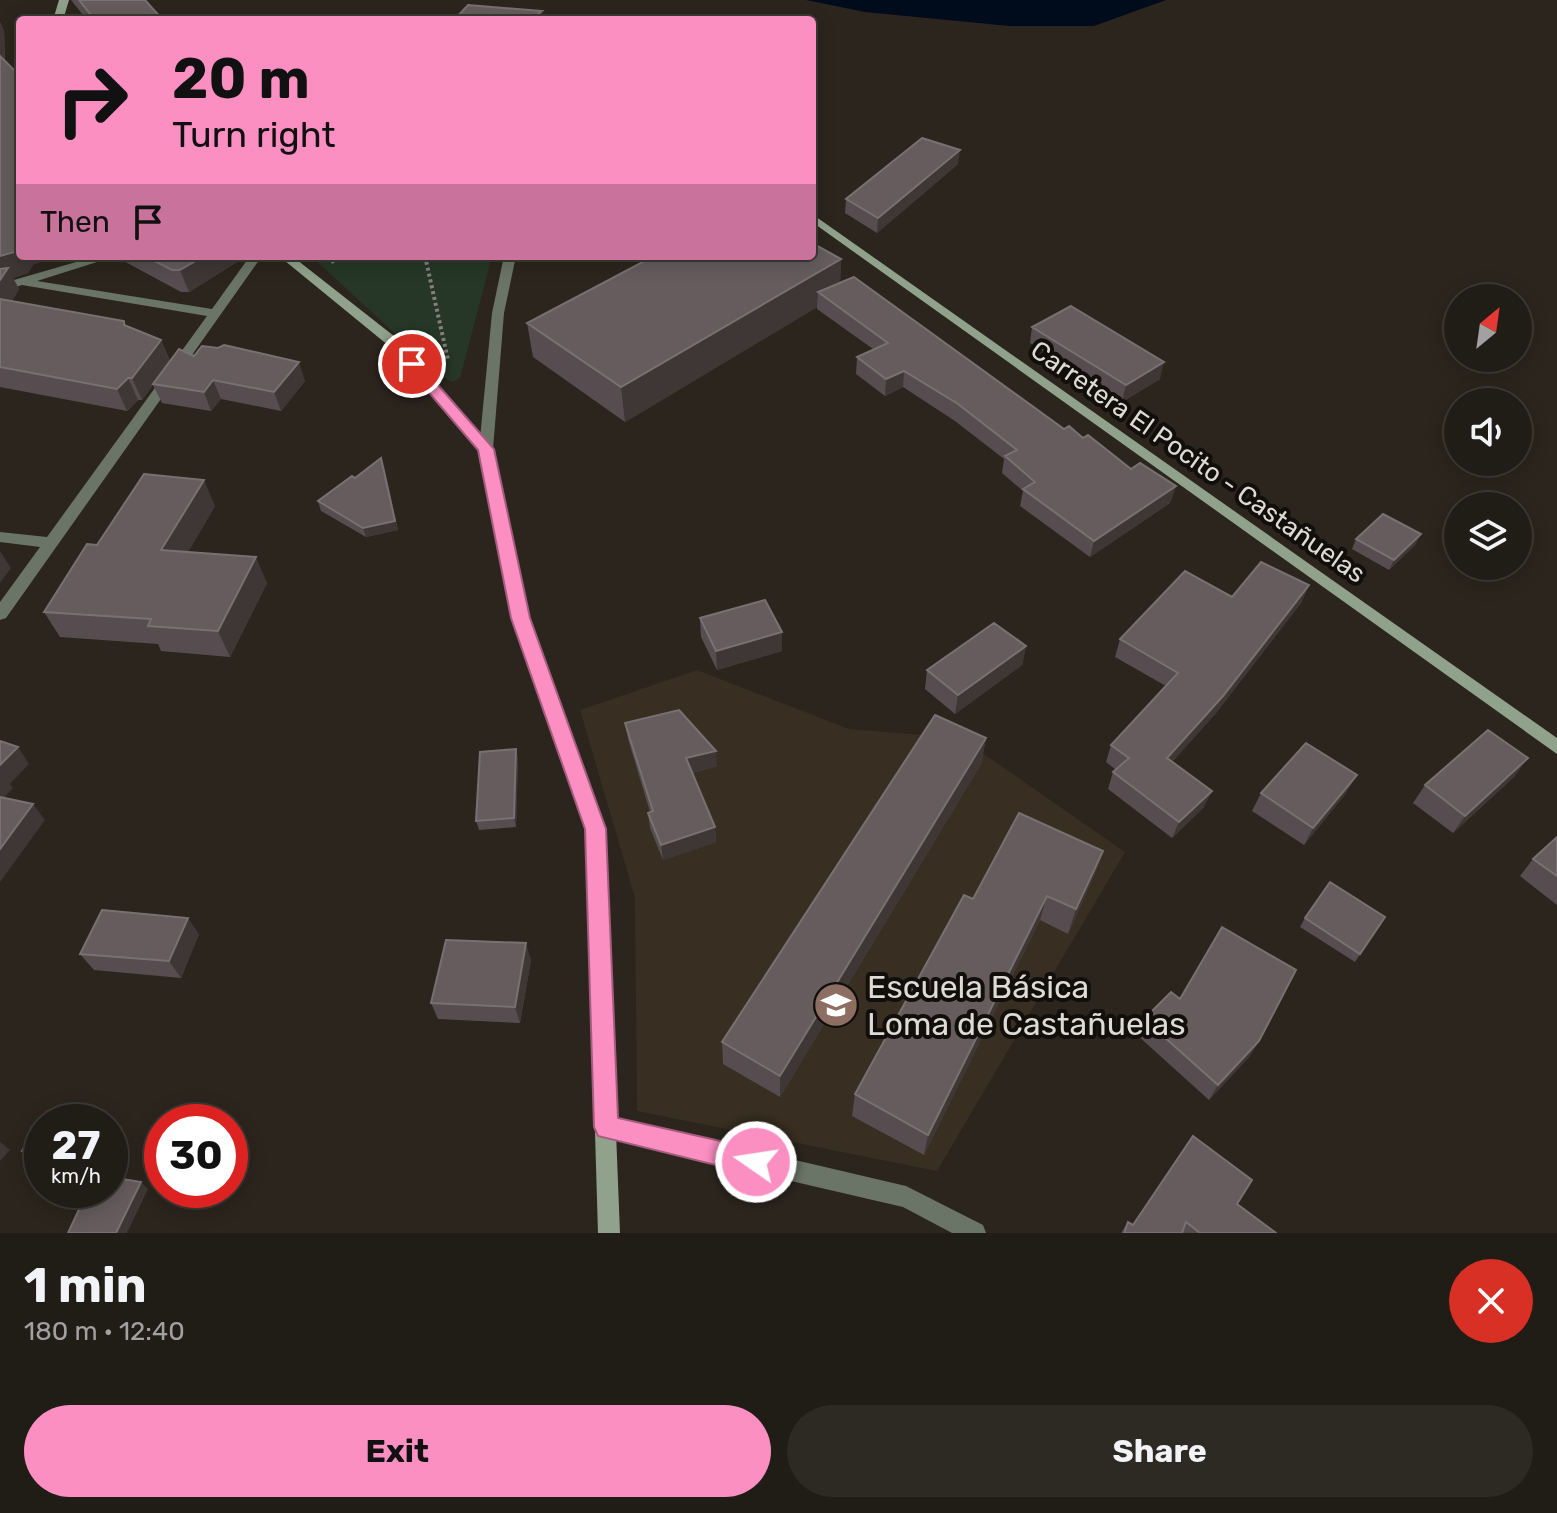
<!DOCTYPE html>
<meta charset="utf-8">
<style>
:root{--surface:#201c16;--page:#2d2923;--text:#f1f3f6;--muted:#a2a1a1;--line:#3d3a35;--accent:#fc8fc2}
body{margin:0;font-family:Rubik,sans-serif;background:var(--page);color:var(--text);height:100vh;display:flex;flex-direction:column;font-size:30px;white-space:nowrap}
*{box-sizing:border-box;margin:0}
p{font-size:26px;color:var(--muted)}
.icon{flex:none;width:44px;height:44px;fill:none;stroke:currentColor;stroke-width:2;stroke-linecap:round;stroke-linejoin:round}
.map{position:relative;height:1233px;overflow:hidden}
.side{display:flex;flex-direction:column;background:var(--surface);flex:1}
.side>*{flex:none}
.banner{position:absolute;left:16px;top:16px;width:800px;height:244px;border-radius:8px;box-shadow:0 4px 20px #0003,0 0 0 2px var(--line);background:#fc8fc2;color:#111;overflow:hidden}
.needle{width:52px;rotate:29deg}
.controls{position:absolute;left:1444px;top:284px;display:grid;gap:16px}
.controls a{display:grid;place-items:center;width:88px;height:88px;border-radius:50%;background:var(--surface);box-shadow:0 4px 20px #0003,0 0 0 2px var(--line);font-size:40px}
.speed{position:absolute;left:24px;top:1104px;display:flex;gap:16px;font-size:40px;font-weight:700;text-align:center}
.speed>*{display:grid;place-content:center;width:104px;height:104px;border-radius:50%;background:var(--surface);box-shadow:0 4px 20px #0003,0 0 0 2px var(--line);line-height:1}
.speed small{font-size:20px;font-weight:400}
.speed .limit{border:12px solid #d22;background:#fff;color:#111}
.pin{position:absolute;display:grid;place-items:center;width:68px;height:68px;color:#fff;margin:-34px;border:4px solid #fff;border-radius:50%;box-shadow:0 2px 8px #0007}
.me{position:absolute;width:88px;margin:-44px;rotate:283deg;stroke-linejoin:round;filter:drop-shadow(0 0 6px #0008)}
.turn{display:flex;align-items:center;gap:28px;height:168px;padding:0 24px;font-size:36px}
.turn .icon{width:104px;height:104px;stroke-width:2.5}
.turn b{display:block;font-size:56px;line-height:68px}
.then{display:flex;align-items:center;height:76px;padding:0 24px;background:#0003;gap:16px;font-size:30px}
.round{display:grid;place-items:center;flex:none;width:84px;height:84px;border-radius:42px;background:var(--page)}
.headline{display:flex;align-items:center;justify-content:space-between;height:136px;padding:0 24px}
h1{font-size:48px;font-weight:700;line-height:60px}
.cta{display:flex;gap:16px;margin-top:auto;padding:16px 24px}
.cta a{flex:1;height:92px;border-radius:48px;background:var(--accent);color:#111;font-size:32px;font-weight:700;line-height:92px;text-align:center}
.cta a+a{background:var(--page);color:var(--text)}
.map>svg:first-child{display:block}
</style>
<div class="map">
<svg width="1557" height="1233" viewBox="0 0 1557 1233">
<rect width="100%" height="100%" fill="#2b251d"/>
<!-- built -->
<path fill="#382e21" d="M697,670L849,729L961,738L1125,852L937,1171L637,1111L635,898L580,710Z"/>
<!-- green -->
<path fill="#263727" d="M311,256H492L460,378L453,382L443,378Z"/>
<!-- water -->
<path fill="#000c1b" d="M806,0H1166L1094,26H1009L865,12Z"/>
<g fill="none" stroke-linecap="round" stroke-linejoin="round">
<!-- path -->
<path stroke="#858079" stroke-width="4" stroke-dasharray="3 3" stroke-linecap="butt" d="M425,256L448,360
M331,262L345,256"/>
<!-- street -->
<path fill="#6a7567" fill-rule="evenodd" d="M97,256H116L37,281L212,309L250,256H262L6,618L0,620V602L40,547L0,542V532L47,537L207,316L22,285L0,292V284Z
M504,256H516L504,313L493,449L486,454L479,449L492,313Z
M607,1116L906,1186L983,1225L986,1233H952L903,1207L607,1138L599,1135L596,1127L599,1119Z"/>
<!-- secondary -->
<path fill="#90a28c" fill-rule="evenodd" d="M59,0H69L63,20H53Z
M812,214L1557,738V754L812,222Z
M279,256H292L399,340L493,449L529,618L604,829L620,1233H598L586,829L513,618L479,450L389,346Z"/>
</g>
<!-- wall -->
<path fill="#574d50" d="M71,0H145L163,20H87Z
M0,22L4,31L5,61L33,265L28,273L13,278L19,289L12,301L124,321L126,325L161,340L170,361L194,356L305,381L281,411L221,399L211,411L162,403L153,385L142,400H138L127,411L0,387Z
M958,164L877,233L845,213L846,199Z
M117,256H245V257L189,292H181L118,258Z
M841,259L840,282L1064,429L1083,438L1131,469L1176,486L1170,503L1090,557L1020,506L1023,491L1002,473L1004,459L955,421L903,387L885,396L856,374L857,357L873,349L817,309V307L625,422L533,357L527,323Z
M1032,327L1160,379L1122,402L1030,343Z
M384,467L398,530L366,537L321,511L318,501L355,478Z
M215,506L188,552L267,583L230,657L161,651L158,644L60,637L44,612L97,545Z
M1356,539L1416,544L1389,570L1352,549Z
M1309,585L1301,603L1216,713L1172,762L1204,807L1172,838L1108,789L1113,772L1116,770L1106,762L1111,745L1166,686L1115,657L1120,639L1232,597Z
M700,618L782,632V651L717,670L701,637Z
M1026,646L1022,665L955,714L925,689L927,670Z
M625,723L717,766L692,773L715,827L716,842L663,860L650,828L648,813L650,812L628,739Z
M986,738L981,764L780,1097L723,1064L722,1042Z
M518,758L516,827L479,830L476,821Z
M1515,776L1453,833L1413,803L1425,785Z
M1261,793H1346L1304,845L1252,811Z
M1557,837V905L1520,876L1533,859Z
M1103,851L1094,876L1068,934L1040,920L924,1155L852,1116L855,1094L973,899Z
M1385,917L1355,962L1300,927L1305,918Z
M199,934L181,978L94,970L80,954Z
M531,960L520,1023L438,1019L431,1003Z
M1180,999L1259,1041L1249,1057L1209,1100L1137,1035L1144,1019Z
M42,1122V1162L30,1158L22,1151Z
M1237,1204L1276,1233H1121L1128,1222L1133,1225Z"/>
<!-- shaded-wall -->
<path fill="#3f3636" d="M542,11L543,20H530Z
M0,22L4,31L5,72L0,60Z
M960,150L958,164L877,233L878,218Z
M20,247V256H57L33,265L28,273L13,278L19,289L1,319L0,317V256Z
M204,256H245V257L189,292L180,270Z
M841,259L840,293L818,292L817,307L625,422L621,387Z
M161,340L170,362L142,400L132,378Z
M299,362L305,381L281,411L274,392Z
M1164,362L1160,379L1122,402L1126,385Z
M904,371L903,387L885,396L886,379Z
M128,378L138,400L127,411L117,389Z
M213,380L221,399L211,411L204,392Z
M381,458L398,530L366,537L363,528Z
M204,480L215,506L174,576L161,550Z
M1176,486L1170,503L1090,557L1094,541Z
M1421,534L1416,544L1389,570L1394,560Z
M0,551L11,568L0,583Z
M256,557L267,583L230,657L218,631Z
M1309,585L1301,603L1216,713L1161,775L1167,758Z
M782,632V651L717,670L716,651Z
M1026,646L1022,665L955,714L958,695Z
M986,738L981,764L780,1097V1076Z
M18,747L29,764L10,784L13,788L0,802V765Z
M516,749L518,758L516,827L514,818Z
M716,751L717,766L687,774L686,758Z
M1528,758L1515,776L1453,833L1465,816Z
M1357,775L1346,793L1304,845L1313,828Z
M1212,791L1204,807L1172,838L1179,822Z
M33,804L45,820L0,882V849Z
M715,827L716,842L663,860L661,845Z
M1103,851L1094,876L1068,934L1076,909Z
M1047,896L1040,920L924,1155L928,1135Z
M188,918L199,934L181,978L169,961Z
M526,943L531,960L520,1023L515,1007Z
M1259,1041L1249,1057L1209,1100L1218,1085Z
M110,1134L117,1141L110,1152Z
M0,1142L10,1150L0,1161Z
M141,1182L148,1189L127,1233H116Z"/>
<!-- building -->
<path fill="#665c5e" stroke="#787071" stroke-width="2" d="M79,0H145L163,20H95Z
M468,5L542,11L530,20H454Z
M0,56L20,76V247L18,251L0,256Z
M922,138L960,150L878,218L846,199Z
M812,243L841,259L621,387L527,323L654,256H812Z
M145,256H204L180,270H172Z
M8,268L0,280V269Z
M854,277L1064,429L1069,426L1083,438L1088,435L1131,469L1140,463L1176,486L1094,541L1023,489L1035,482L1005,456L1017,450L958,404L904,371L886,379L857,357L888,343L818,292Z
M0,299L124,321V325L161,340L132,378H128L117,389L0,367Z
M1071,306L1164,362L1126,385L1032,327Z
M224,345L299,362L274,392L213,380L204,392L153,384L179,349L194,356L202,346L218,348Z
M381,458L395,521L363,528L318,501L352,476L355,478Z
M144,474L204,480L161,550L256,557L218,631L148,626L151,619L44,612L87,544L97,545Z
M1383,514L1421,534L1394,560L1356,539Z
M1261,562L1309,585L1223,696L1167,758L1212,791L1179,822L1113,772L1129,758L1111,745L1178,673L1120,639L1185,571L1232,597Z
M765,600L782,632L716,651L700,618Z
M994,623L1026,646L958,695L927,670Z
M679,710L716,751L686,758L715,827L661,845L648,813L653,811L625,723Z
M935,715L986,738L780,1076L722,1042Z
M1488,730L1528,758L1465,816L1425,785Z
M0,741L18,747L0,765Z
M1306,743L1357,775L1313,828L1261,793Z
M516,749L514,818L476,821L480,752Z
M0,797L33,804L0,849Z
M1019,813L1103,851L1076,909L1047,896L928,1135L855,1094L964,895L973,899Z
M1557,837V876L1533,859Z
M1330,882L1385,917L1360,954L1305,918Z
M102,910L188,918L169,961L80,954Z
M1222,927L1296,970L1259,1041L1218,1085L1144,1019L1171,992L1180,999Z
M446,940L526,943L515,1007L431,1003Z
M46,1113L74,1122H42V1157L22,1151Z
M1193,1136L1252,1180L1237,1204L1276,1233H1200L1186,1222L1182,1233H1124L1128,1222L1133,1225Z
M110,1177L141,1182L116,1233H68L88,1190H110Z"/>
<!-- route -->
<path fill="#fc8fc2" stroke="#a45d7e" stroke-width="2" d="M412,360L417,361L494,449L530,618L606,829L618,1118L756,1149L765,1153L769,1162L765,1171L756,1175L598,1136L594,1127L585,829L511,618L478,450L407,367V361Z"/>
<!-- icons -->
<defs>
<g id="school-disc" transform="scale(2.3)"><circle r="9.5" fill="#8d6e63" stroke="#110e0b"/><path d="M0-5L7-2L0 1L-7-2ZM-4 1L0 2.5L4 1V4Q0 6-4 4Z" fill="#fff"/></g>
</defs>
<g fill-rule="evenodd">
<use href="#school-disc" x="836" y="1005"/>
</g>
<g text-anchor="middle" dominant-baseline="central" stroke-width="8" stroke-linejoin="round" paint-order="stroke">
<!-- street labels -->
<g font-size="26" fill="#dedad5" stroke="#110e0b">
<text transform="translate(1198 462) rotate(35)">Carretera El Pocito - Castañuelas</text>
</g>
<!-- near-poi labels -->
<g font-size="32" fill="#dedad5" stroke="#110e0b" text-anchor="start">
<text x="867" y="987">Escuela Básica<tspan x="867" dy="37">Loma de Castañuelas</tspan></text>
</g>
</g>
</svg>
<div class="controls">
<a><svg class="needle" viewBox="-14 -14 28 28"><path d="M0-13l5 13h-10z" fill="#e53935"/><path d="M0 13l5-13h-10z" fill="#a2a1a1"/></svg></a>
<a><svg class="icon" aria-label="sound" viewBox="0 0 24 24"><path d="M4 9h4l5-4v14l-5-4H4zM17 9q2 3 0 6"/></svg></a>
<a><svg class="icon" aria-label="layers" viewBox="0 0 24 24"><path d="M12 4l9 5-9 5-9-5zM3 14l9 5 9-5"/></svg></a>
</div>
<div class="speed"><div>27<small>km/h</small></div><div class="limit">30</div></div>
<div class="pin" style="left:412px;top:364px;background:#d93025"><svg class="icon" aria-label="arrive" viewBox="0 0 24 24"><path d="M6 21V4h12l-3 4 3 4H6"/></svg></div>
<svg class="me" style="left:756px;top:1162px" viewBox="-20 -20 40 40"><circle r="17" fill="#fc8fc2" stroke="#fff" stroke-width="3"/><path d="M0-11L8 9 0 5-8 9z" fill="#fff"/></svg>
<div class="banner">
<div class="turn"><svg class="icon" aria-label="right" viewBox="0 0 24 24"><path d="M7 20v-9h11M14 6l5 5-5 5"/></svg><div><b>20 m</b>Turn right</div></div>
<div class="then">Then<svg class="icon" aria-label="arrive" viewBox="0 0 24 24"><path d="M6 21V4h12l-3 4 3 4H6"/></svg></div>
</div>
</div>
<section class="side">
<div class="headline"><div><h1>1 min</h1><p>180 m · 12:40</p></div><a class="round" style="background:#d93025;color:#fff"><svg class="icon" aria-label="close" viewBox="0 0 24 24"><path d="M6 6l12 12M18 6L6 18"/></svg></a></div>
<div class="cta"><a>Exit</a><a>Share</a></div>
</section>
